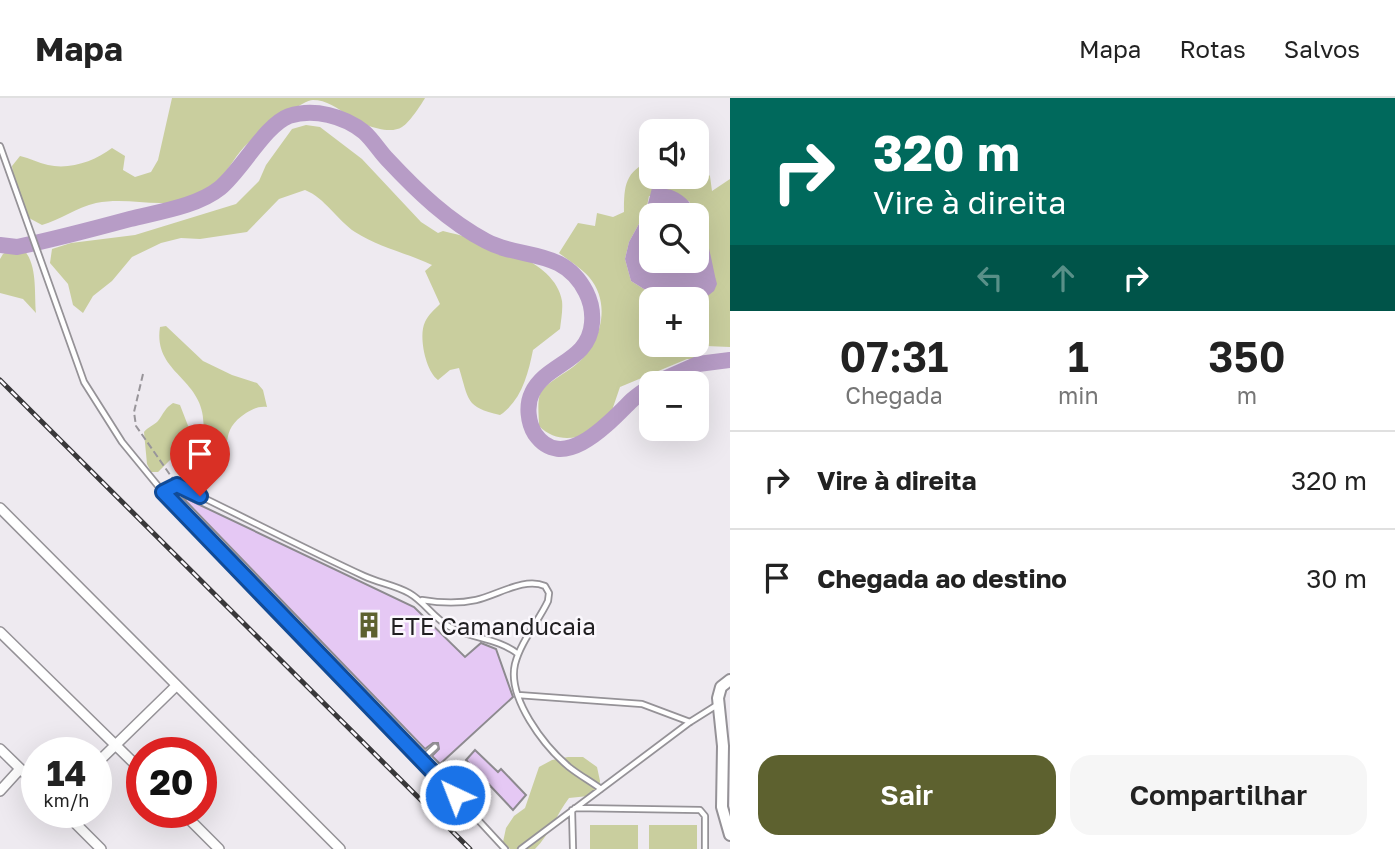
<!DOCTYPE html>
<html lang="pt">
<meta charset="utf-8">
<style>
:root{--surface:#fff;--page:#f6f6f6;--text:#222;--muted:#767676;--line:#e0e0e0;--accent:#5d612f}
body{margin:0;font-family:"Golos Text",sans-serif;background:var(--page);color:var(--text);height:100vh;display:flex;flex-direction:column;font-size:26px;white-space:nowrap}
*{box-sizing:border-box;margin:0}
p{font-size:23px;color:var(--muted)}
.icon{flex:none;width:38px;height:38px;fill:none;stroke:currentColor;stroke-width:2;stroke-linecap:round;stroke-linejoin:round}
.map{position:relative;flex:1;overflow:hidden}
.panel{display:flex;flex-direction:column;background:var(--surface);width:665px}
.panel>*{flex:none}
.top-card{background:#00695c;color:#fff;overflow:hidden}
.fabs{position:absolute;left:639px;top:21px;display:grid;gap:14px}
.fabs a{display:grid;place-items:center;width:70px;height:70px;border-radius:14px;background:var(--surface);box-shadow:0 7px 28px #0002;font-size:35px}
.speed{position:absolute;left:21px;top:639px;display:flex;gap:14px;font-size:35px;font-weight:700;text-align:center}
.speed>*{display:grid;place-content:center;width:91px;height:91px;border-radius:50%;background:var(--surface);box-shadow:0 7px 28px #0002;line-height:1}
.speed small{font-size:18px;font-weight:400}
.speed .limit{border:10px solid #d22;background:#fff;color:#111}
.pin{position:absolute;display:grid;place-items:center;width:60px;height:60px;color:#fff;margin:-72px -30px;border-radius:50% 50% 50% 0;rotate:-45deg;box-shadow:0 0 7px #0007}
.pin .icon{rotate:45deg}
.me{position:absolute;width:77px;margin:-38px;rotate:317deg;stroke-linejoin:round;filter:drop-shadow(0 0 5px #0008)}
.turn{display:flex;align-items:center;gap:24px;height:147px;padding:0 28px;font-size:32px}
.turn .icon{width:91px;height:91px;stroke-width:2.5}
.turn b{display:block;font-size:49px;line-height:60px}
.lanes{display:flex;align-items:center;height:66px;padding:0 28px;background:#0003;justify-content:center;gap:35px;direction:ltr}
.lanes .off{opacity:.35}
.eta{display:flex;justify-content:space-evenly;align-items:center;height:119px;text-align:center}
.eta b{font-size:42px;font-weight:600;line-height:49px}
.primary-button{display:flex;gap:14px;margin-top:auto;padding:14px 28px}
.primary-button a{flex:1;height:80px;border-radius:21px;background:var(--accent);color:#fff;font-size:28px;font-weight:600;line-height:80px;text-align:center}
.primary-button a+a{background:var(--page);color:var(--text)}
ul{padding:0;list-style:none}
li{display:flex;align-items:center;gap:21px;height:98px;padding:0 28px;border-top:2px solid var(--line)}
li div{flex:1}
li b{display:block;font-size:26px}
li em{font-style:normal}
header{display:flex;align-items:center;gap:42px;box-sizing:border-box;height:98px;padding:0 35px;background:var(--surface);border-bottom:2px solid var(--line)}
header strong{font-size:33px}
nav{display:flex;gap:38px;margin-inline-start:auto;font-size:24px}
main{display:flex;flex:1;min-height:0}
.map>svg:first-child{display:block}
</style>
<header>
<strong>Mapa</strong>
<nav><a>Mapa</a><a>Rotas</a><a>Salvos</a></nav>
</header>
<main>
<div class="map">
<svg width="730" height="751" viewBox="0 0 730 751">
<rect width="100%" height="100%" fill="#eeeaf0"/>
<!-- green -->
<path fill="#c9ce9e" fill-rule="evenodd" d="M172,0H425C421,7 409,25 402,29C388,38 359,25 347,17C338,10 326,2 313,2C301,2 254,39 244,49C233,61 226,77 214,87C172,119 140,97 96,105C77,109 60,122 42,127L29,120L14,82L12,68L20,58C30,60 38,65 48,67C70,72 95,63 112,50L125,58L123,72L135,79L151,74L158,62Z
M306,27L320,29L362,61L421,124L438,135L443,133C479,142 555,159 562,203C563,212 561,222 560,231L533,252C528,277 521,303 500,317C465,309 469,302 459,270L450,272L438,282C426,274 418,238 425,224C428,217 435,211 440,206L425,173L432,167C407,155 378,149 355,134C337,122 325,100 305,92L279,101L247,134L200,141L181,140L161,145L132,159L112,183L93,198L83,215L73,207L68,186L50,165L52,151L71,145L135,137L236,106L259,83L266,67L292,31Z
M651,62V79H696L697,65L710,78L712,93L730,81V249L706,248L696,261H687L620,289L608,324C587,339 560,349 539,328C539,318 537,305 540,296C544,286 564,276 573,269C600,249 613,207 589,179C581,170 568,162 559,155L578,125L595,128L597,115L613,119L624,114C624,87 625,74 651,62ZM649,98L689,103L700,122L705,199L696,191L682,189L652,196L631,183L625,161L629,144L646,113ZM651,201H696V247H651Z
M14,150L23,151C38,166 34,196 36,215L23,201L0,195V161L3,156Z
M166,228L203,263L232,277L257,285L263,292L267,309C258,308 253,311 246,315C218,333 232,351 221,376L196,373L187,359L180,357L171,361L158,374H151L147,366L144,334C148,329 154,327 158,323C164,315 165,310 173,305L180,307L192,338L197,342L202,341C214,280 152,280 160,229Z
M568,659H583L597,669L600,683L598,697L569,700C556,717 550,736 535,751H510L503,744L506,730L514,718L525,710L539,669L552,662Z
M590,727H638V751H590Z
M649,727H697V751H649Z"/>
<!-- water -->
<path fill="#b79cc6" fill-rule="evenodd" d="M652,90C659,91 668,90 674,93C706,106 709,157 717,186L714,193L705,200C688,182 673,191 652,196L631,183L625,161L629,144L646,113ZM651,117H696V163H651Z"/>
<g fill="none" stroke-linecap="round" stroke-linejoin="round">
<!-- river -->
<path stroke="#b79cc6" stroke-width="16" d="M0,147L17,149C55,141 93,131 130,121C158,114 198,108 220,90C242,72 265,27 289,18C314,10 344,18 364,34C373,42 380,54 388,62C417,93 448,123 486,143C521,162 563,149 586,194C591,204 593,214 592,225C589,264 546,265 532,295C526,307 528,325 535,336C563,376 609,325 630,304C636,298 644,293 651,288
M655,285L698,266L730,262"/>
</g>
<!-- building -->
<path fill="#e5c8f4" stroke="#8d8a8f" stroke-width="2" d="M181,398L414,509L465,559L481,545L496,551L513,599L440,666L432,658L439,651L438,645H433L425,651Z
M475,652L498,674L501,671L526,697L513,712L466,662Z"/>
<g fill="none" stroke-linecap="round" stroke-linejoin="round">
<!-- service casing -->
<g stroke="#959297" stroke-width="8">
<path id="service" d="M0,48L84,284L122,344L163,394L422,661L435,649
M163,394L177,387C240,417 301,449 364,478C379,485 395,487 409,495C425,504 433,520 450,529C472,541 498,540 518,556
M422,502C440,505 458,506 476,502C498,497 524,479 545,488L549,495L548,503C538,524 521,543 515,566C507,600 544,648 569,669C579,677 590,683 601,691
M518,597L642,606L690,624
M422,661L505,751
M575,710L700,712L705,718V751
M572,712L573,751
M521,751L690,624L717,607"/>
</g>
<!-- minor casing -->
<g stroke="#959297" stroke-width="12">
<path id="minor" d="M0,410L340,751
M0,534L142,673
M0,651L37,687
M96,666L176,588
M0,693L20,671
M64,714L101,751
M182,714L219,751"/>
</g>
<!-- tertiary casing -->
<g stroke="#959297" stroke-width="14">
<path id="tertiary" d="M730,582L721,589L718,600L723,648L722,709L730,737"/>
</g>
<!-- path -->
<path stroke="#98959a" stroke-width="2" stroke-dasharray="7 3.5" stroke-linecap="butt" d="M143,276L134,314L136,328L173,381"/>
<!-- service -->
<use href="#service" stroke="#fff" stroke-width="4.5"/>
<!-- minor -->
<use href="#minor" stroke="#fff" stroke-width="9"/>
<!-- tertiary -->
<use href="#tertiary" stroke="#fff" stroke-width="10"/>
<!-- rail casing -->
<g stroke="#39383a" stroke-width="5">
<path id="rail" d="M0,282L470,751"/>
</g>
<!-- rail -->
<use href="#rail" stroke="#fbf8fd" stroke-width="2.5" stroke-dasharray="8" stroke-linecap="butt"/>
</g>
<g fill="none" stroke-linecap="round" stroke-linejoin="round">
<!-- route casing -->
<g stroke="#114b97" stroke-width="18">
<path id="route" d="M200,398L177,387L163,394L455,697"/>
</g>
<!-- route -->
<use href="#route" stroke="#1a73e8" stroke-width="12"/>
</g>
<!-- icons -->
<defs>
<g id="building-bare" transform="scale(2.1)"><path d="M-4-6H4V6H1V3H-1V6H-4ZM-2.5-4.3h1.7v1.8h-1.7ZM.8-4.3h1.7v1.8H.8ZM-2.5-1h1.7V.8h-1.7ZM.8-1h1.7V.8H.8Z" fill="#5d612f" stroke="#fbf8fd" stroke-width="2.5" paint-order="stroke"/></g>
</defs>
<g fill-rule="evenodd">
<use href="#building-bare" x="369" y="527"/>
</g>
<g text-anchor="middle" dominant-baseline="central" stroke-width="5" stroke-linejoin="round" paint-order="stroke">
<!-- poi labels -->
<g font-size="24" fill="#201f21" stroke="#fbf8fd" text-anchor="start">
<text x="390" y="527">ETE Camanducaia</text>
</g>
</g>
</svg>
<div class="fabs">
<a><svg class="icon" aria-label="sound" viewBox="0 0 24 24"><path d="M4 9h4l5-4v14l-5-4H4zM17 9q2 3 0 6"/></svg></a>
<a><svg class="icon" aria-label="search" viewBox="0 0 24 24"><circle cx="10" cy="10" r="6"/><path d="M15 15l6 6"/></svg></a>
<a>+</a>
<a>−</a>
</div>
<div class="speed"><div>14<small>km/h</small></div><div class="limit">20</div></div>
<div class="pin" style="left:200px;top:398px;background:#d93025"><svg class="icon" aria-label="arrive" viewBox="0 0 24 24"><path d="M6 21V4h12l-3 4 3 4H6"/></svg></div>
<svg class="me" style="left:455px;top:697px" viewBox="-20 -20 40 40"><circle r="17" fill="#1a73e8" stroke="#fff" stroke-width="3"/><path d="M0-11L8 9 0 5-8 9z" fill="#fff"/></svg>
</div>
<section class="panel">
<div class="top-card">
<div class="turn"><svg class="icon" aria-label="right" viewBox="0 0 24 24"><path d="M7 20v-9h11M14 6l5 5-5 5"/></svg><div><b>320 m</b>Vire à direita</div></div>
<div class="lanes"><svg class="icon off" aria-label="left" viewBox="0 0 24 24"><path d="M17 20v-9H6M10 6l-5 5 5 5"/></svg><svg class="icon off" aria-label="ahead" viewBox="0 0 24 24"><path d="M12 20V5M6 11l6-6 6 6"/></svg><svg class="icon" aria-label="right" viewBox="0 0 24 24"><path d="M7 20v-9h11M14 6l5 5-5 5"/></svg></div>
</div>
<div class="eta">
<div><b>07:31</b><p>Chegada</p></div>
<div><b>1</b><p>min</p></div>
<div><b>350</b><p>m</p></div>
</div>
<ul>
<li><svg class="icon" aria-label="right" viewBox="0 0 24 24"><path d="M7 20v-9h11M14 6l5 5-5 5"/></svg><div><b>Vire à direita</b></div><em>320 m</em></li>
<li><svg class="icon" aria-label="arrive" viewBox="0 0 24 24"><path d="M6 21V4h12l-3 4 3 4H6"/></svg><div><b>Chegada ao destino</b></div><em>30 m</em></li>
</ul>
<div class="primary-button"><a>Sair</a><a>Compartilhar</a></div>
</section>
</main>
